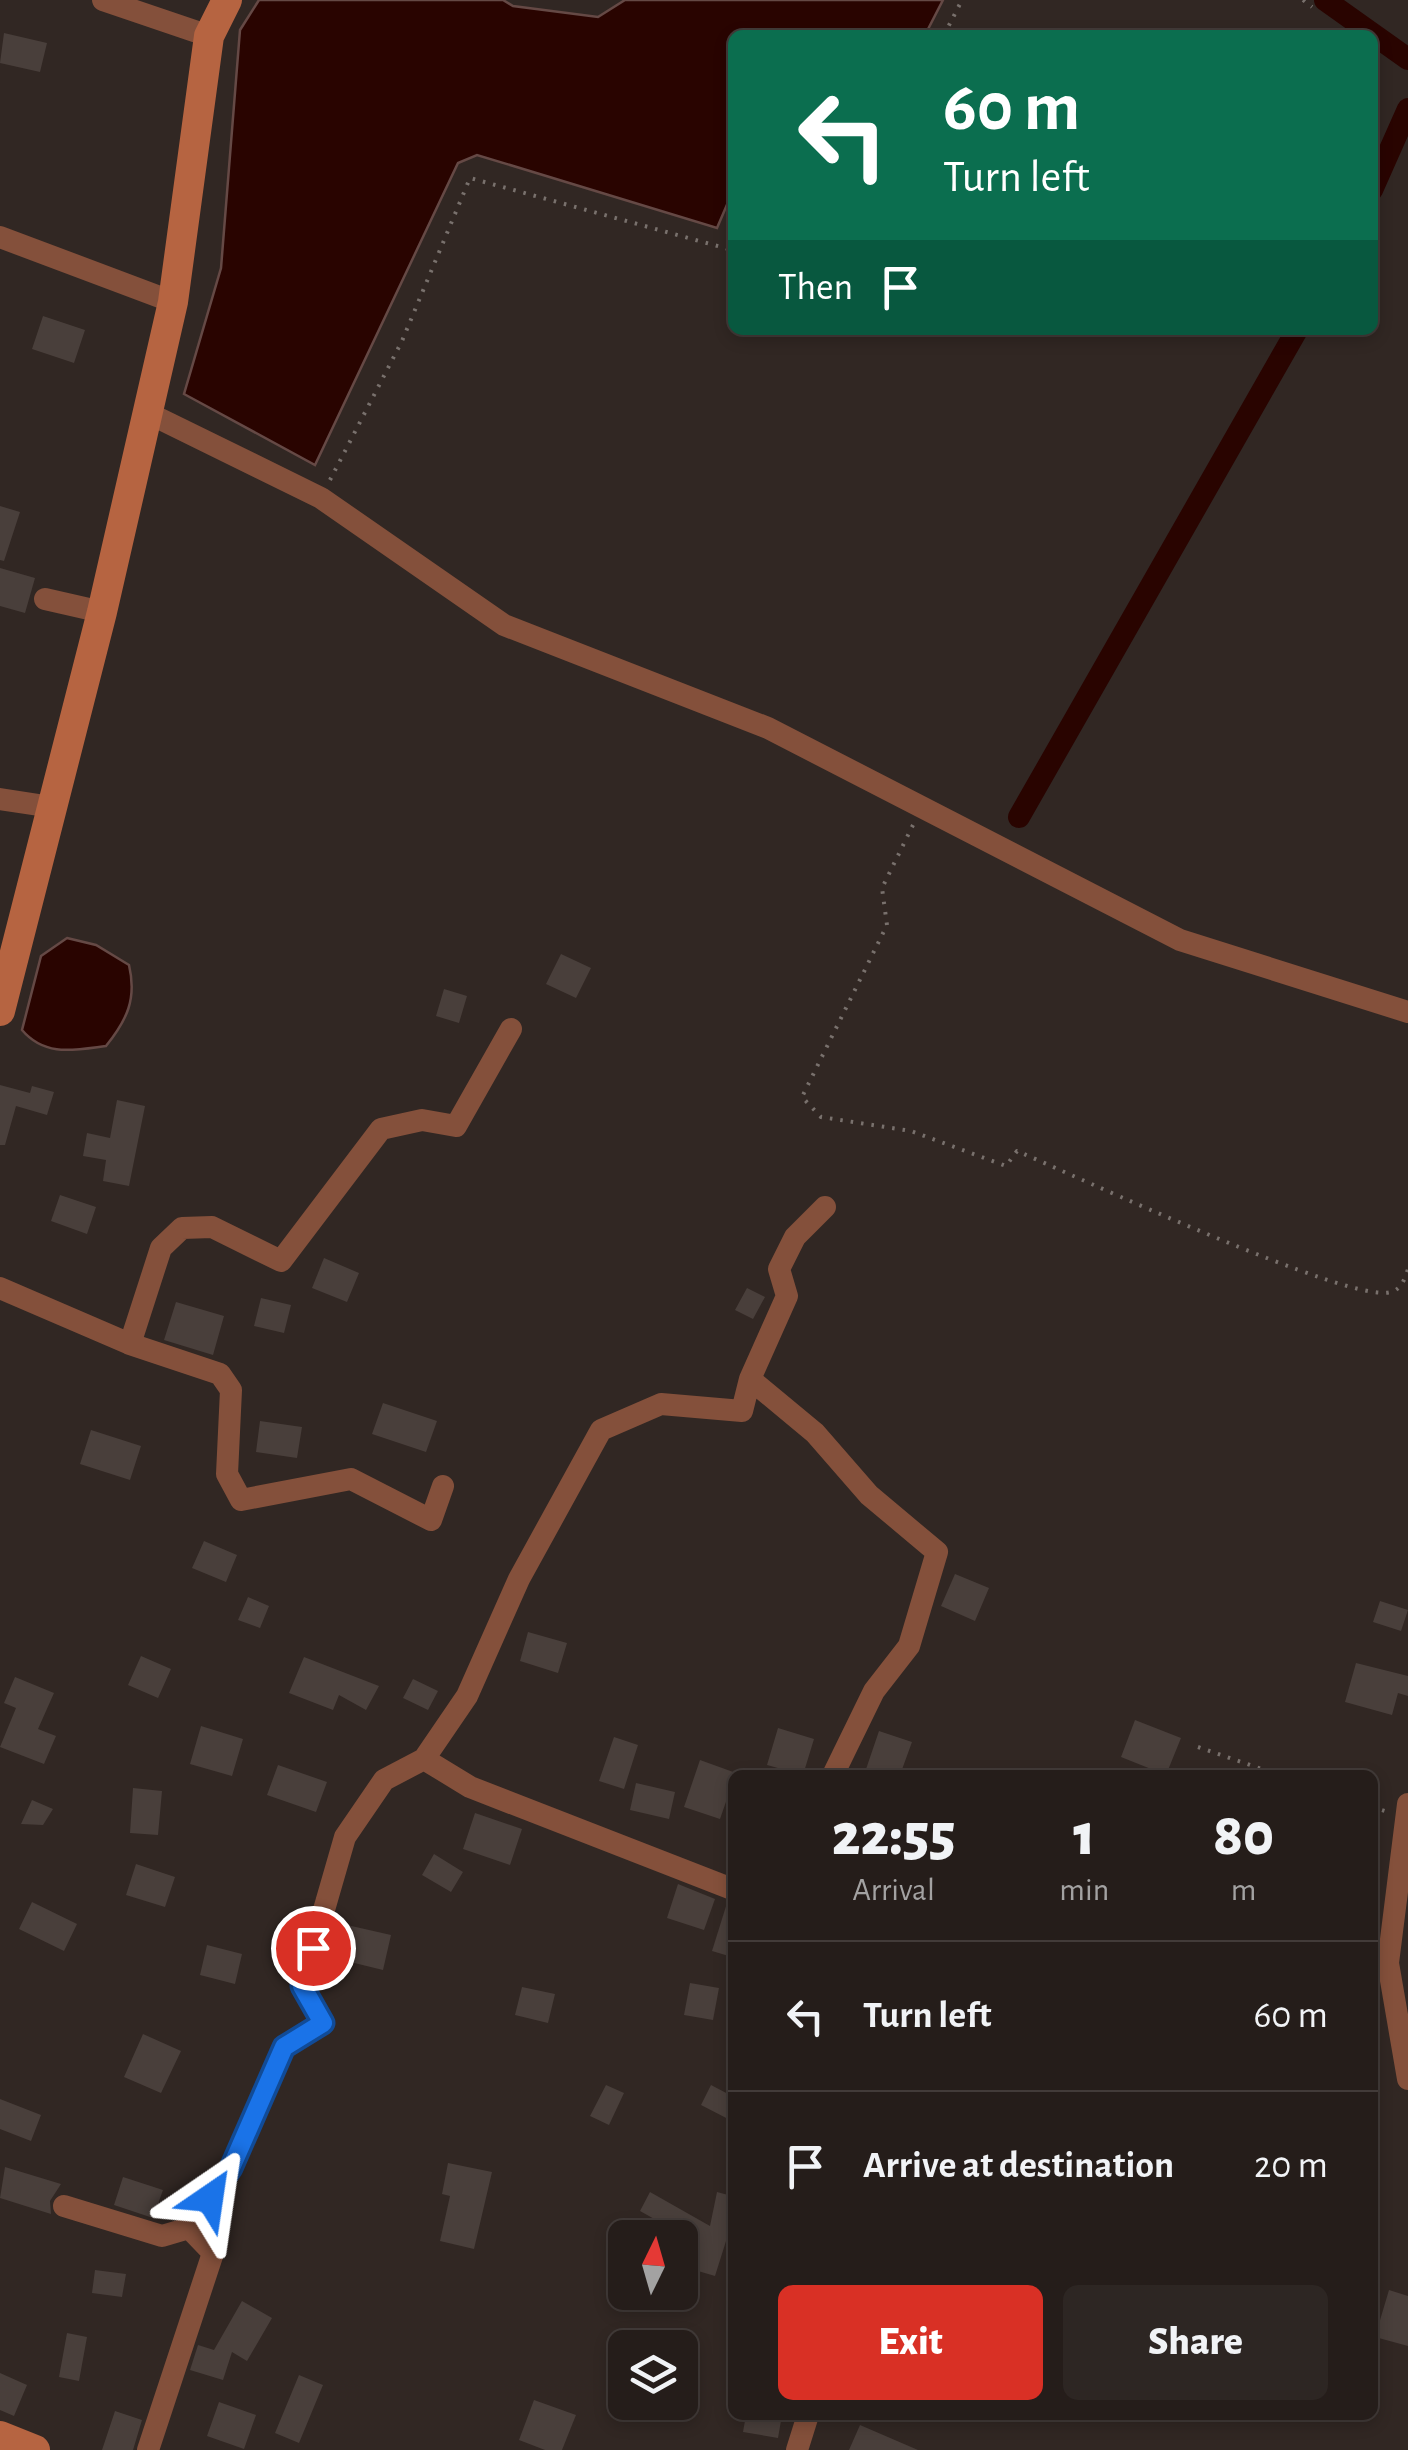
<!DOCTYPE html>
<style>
:root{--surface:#251d1a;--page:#2d2623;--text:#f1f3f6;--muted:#a3a2a2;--line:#423b39;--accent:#d93025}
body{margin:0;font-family:"Alegreya Sans",sans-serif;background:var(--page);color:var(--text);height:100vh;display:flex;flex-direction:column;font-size:38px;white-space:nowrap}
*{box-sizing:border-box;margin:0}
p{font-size:32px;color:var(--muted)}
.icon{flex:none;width:55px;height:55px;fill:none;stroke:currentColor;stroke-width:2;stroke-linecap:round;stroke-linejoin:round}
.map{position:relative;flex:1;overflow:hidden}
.drawer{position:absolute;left:728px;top:1770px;width:650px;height:650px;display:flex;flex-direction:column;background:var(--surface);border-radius:15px;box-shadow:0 5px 15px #0003,0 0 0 2px var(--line)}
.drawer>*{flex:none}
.guide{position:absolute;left:728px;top:30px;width:650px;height:305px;border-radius:15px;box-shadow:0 5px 15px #0003,0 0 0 2px var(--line);background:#0b6e4f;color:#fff;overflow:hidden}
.needle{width:65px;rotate:5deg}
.tools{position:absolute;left:608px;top:2220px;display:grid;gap:20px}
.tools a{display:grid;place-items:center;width:90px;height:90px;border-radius:15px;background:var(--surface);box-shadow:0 5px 15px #0003,0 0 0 2px var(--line);font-size:50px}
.pin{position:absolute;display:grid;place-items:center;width:85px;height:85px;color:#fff;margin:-42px;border:5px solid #fff;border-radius:50%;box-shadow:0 2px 10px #0007}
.me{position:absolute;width:110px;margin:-55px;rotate:32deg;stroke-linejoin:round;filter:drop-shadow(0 0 8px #0008)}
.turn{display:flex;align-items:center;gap:35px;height:210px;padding:0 50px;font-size:45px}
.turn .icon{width:130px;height:130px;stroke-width:2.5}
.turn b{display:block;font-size:70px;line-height:85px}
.then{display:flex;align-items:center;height:95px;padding:0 50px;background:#0003;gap:20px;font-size:38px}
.eta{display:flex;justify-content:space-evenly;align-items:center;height:170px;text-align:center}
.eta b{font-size:60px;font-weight:800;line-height:70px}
.button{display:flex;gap:20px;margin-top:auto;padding:20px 50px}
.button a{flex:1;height:115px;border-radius:15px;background:var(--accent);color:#fff;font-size:40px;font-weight:800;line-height:115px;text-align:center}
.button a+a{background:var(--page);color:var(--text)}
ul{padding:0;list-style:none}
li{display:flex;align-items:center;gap:30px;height:150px;padding:0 50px;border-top:2px solid var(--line)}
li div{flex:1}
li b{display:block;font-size:38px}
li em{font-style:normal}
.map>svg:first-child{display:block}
</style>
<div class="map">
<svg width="1408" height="2450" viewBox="0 0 1408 2450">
<rect width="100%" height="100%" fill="#312723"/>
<!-- water -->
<path fill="#290400" stroke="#654945" stroke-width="2.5" d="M259,0H503L513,6L598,17L625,0H943L925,35H732V193L717,228L477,155L458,163L315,465L184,394L221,268L240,30Z
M67,938L96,945L129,965C137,999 127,1020 106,1046C74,1050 45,1057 22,1030L41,956Z"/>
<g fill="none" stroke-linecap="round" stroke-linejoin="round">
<!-- canal -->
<path stroke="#290400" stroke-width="22" d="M1325,0L1408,59
M1372,190L1408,109
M1019,817L1297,330"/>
</g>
<!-- building -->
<path fill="#493f3b" d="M4,33L47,43L40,72L0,63Z
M43,316L85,330L74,363L32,349Z
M0,506L20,512L4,561L0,560Z
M0,568L35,578L25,613L0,606Z
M561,954L591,968L576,998L546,984Z
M444,989L467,996L459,1023L436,1016Z
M0,1085L30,1093L32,1086L54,1092L47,1115L16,1106L5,1145H0Z
M117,1100L145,1106L129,1186L103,1181L106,1160L83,1156L87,1133L110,1138Z
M60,1195L96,1207L87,1234L51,1221Z
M324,1258L359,1273L347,1302L312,1288Z
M747,1288L765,1297L753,1319L735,1310Z
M261,1298L291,1305L284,1333L254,1326Z
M176,1302L224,1316L213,1355L164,1340Z
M383,1403L437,1421L426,1452L372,1434Z
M260,1421L302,1427L297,1458L256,1452Z
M91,1430L141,1446L130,1480L80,1464Z
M204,1541L237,1555L226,1582L192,1568Z
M955,1574L989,1588L975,1621L941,1606Z
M248,1597L269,1606L260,1628L238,1620Z
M1380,1601L1408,1610L1401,1631L1373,1622Z
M528,1632L567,1643L558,1673L520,1661Z
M141,1656L171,1669L158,1698L128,1685Z
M304,1657L379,1686L366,1710L339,1695L333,1710L289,1693Z
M1356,1663L1408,1676V1696L1398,1693L1392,1715L1345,1702Z
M15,1677L54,1693L38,1729L56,1736L44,1764L0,1747L16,1708L4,1703Z
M413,1679L438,1691L428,1710L403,1698Z
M1135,1720L1181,1738L1166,1775L1121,1757Z
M201,1726L243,1739L232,1776L190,1764Z
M778,1728L814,1739L803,1775L767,1765Z
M879,1731L912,1742L900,1775H864Z
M614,1737L638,1745L624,1789L599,1781Z
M700,1760L736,1773L720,1819L684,1807Z
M278,1765L327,1782L316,1812L267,1795Z
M636,1783L675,1792L669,1819L630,1810Z
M133,1788L162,1791L158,1835L130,1833Z
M32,1800L53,1809L43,1825L21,1824Z
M475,1813L522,1829L510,1865L463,1849Z
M434,1854L463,1872L451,1892L422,1875Z
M136,1864L175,1877L165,1907L126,1895Z
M678,1884L715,1899L704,1930L667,1918Z
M32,1902L77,1924L64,1951L19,1929Z
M727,1903L732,1904V1957L712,1951Z
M347,1925L391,1935L383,1970L338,1959Z
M207,1945L242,1954L235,1984L200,1975Z
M690,1983L719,1988L713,2020L684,2015Z
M522,1987L555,1994L548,2023L515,2015Z
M143,2034L181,2051L161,2093L124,2077Z
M606,2085L624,2093L609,2125L590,2116Z
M711,2085L732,2096V2121L701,2105Z
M0,2099L41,2115L31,2141L0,2129Z
M448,2163L492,2172L474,2249L440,2241L450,2196L442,2194Z
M5,2167L61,2184L50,2201L51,2214L0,2198Z
M123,2177L163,2190L153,2218L114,2205Z
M650,2192L710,2226L717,2192L732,2196V2222L715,2276L681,2266L690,2239L640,2211Z
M95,2270L126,2274L122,2297L92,2293Z
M1389,2290L1408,2296V2346L1375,2337Z
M242,2301L272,2318L247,2361L232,2352L223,2380L190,2370L198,2345L214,2350Z
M67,2333L87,2337L79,2381L59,2377Z
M0,2373L27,2385L14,2416L0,2410Z
M299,2375L323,2385L299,2443L275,2433Z
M534,2400L576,2415L562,2450H545L519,2440Z
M219,2402L256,2415L244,2449L207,2436Z
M115,2411L142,2420L133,2450H102Z
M746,2415H782L778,2438L743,2432Z
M860,2425L918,2450H849Z"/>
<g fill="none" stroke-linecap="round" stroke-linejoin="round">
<!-- path -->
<path stroke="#79716d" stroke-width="4" stroke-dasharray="2.5 8" stroke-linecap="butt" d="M1303,0L1312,7
M944,35L962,0
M330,480L402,341L470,178L732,250
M913,825L882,888L887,925L802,1097L821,1117L911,1131L1006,1166L1017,1151C1071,1174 1352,1305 1391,1292C1402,1289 1405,1278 1408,1269
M1198,1747L1279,1775
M1372,1807L1385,1811"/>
<!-- street -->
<path stroke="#84503b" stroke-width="22" d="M103,0L209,36
M0,237L173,302
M148,413L321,498L504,625L768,728L1180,940L1408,1012
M45,599L102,612
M0,799L52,807
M0,1288L130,1344L161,1248L182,1228L212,1227L281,1261L381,1129L422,1120L456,1126L511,1029
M130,1344L220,1374L231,1390L227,1474L241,1500L351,1479L431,1520L443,1486
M750,1379L815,1433L869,1495L937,1552L909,1646L874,1691L833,1775
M424,1759L467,1696L519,1579L601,1430L661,1404L742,1411L750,1379L787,1296L779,1269L795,1237L825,1207
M1408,1804L1388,1963L1408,2079
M64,2206L162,2236L189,2228L213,2253L148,2450
M189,2228L231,2168L284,2047L323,2023L302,1986L345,1837L384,1780L424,1759L470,1787L732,1889
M797,2450L808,2415"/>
<!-- secondary -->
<path stroke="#b66441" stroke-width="30" d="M0,1011L102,612L173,302L209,36L227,0
M0,2436L35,2450"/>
</g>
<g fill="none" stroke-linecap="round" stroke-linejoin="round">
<!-- route casing -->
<g stroke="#114b97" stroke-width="25">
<path id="route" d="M210,2198L231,2168L284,2047L323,2023L302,1986L313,1948"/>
</g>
<!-- route -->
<use href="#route" stroke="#1a73e8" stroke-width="18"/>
</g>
</svg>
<div class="tools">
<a><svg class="needle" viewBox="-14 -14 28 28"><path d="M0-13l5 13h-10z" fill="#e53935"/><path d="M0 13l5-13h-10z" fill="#a3a2a2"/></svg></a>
<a><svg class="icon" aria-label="layers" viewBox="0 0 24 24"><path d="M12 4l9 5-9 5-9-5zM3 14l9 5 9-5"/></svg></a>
</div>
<div class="pin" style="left:313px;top:1948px;background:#d93025"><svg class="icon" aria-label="arrive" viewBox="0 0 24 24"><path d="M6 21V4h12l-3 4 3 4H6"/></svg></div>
<svg class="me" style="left:210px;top:2198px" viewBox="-20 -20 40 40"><path d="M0-17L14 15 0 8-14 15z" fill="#1a73e8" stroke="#fff" stroke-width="4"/></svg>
<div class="guide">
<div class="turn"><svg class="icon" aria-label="left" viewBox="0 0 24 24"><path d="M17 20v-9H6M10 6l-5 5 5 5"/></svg><div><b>60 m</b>Turn left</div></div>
<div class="then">Then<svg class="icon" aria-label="arrive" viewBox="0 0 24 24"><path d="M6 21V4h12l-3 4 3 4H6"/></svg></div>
</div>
<section class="drawer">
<div class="eta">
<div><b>22:55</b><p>Arrival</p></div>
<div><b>1</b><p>min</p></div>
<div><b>80</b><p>m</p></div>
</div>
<ul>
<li><svg class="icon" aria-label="left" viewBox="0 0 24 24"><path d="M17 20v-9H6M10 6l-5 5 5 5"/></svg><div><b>Turn left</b></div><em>60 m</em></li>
<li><svg class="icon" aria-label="arrive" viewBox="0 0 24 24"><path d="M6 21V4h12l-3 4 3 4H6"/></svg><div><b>Arrive at destination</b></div><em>20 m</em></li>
</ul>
<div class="button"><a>Exit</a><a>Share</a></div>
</section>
</div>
